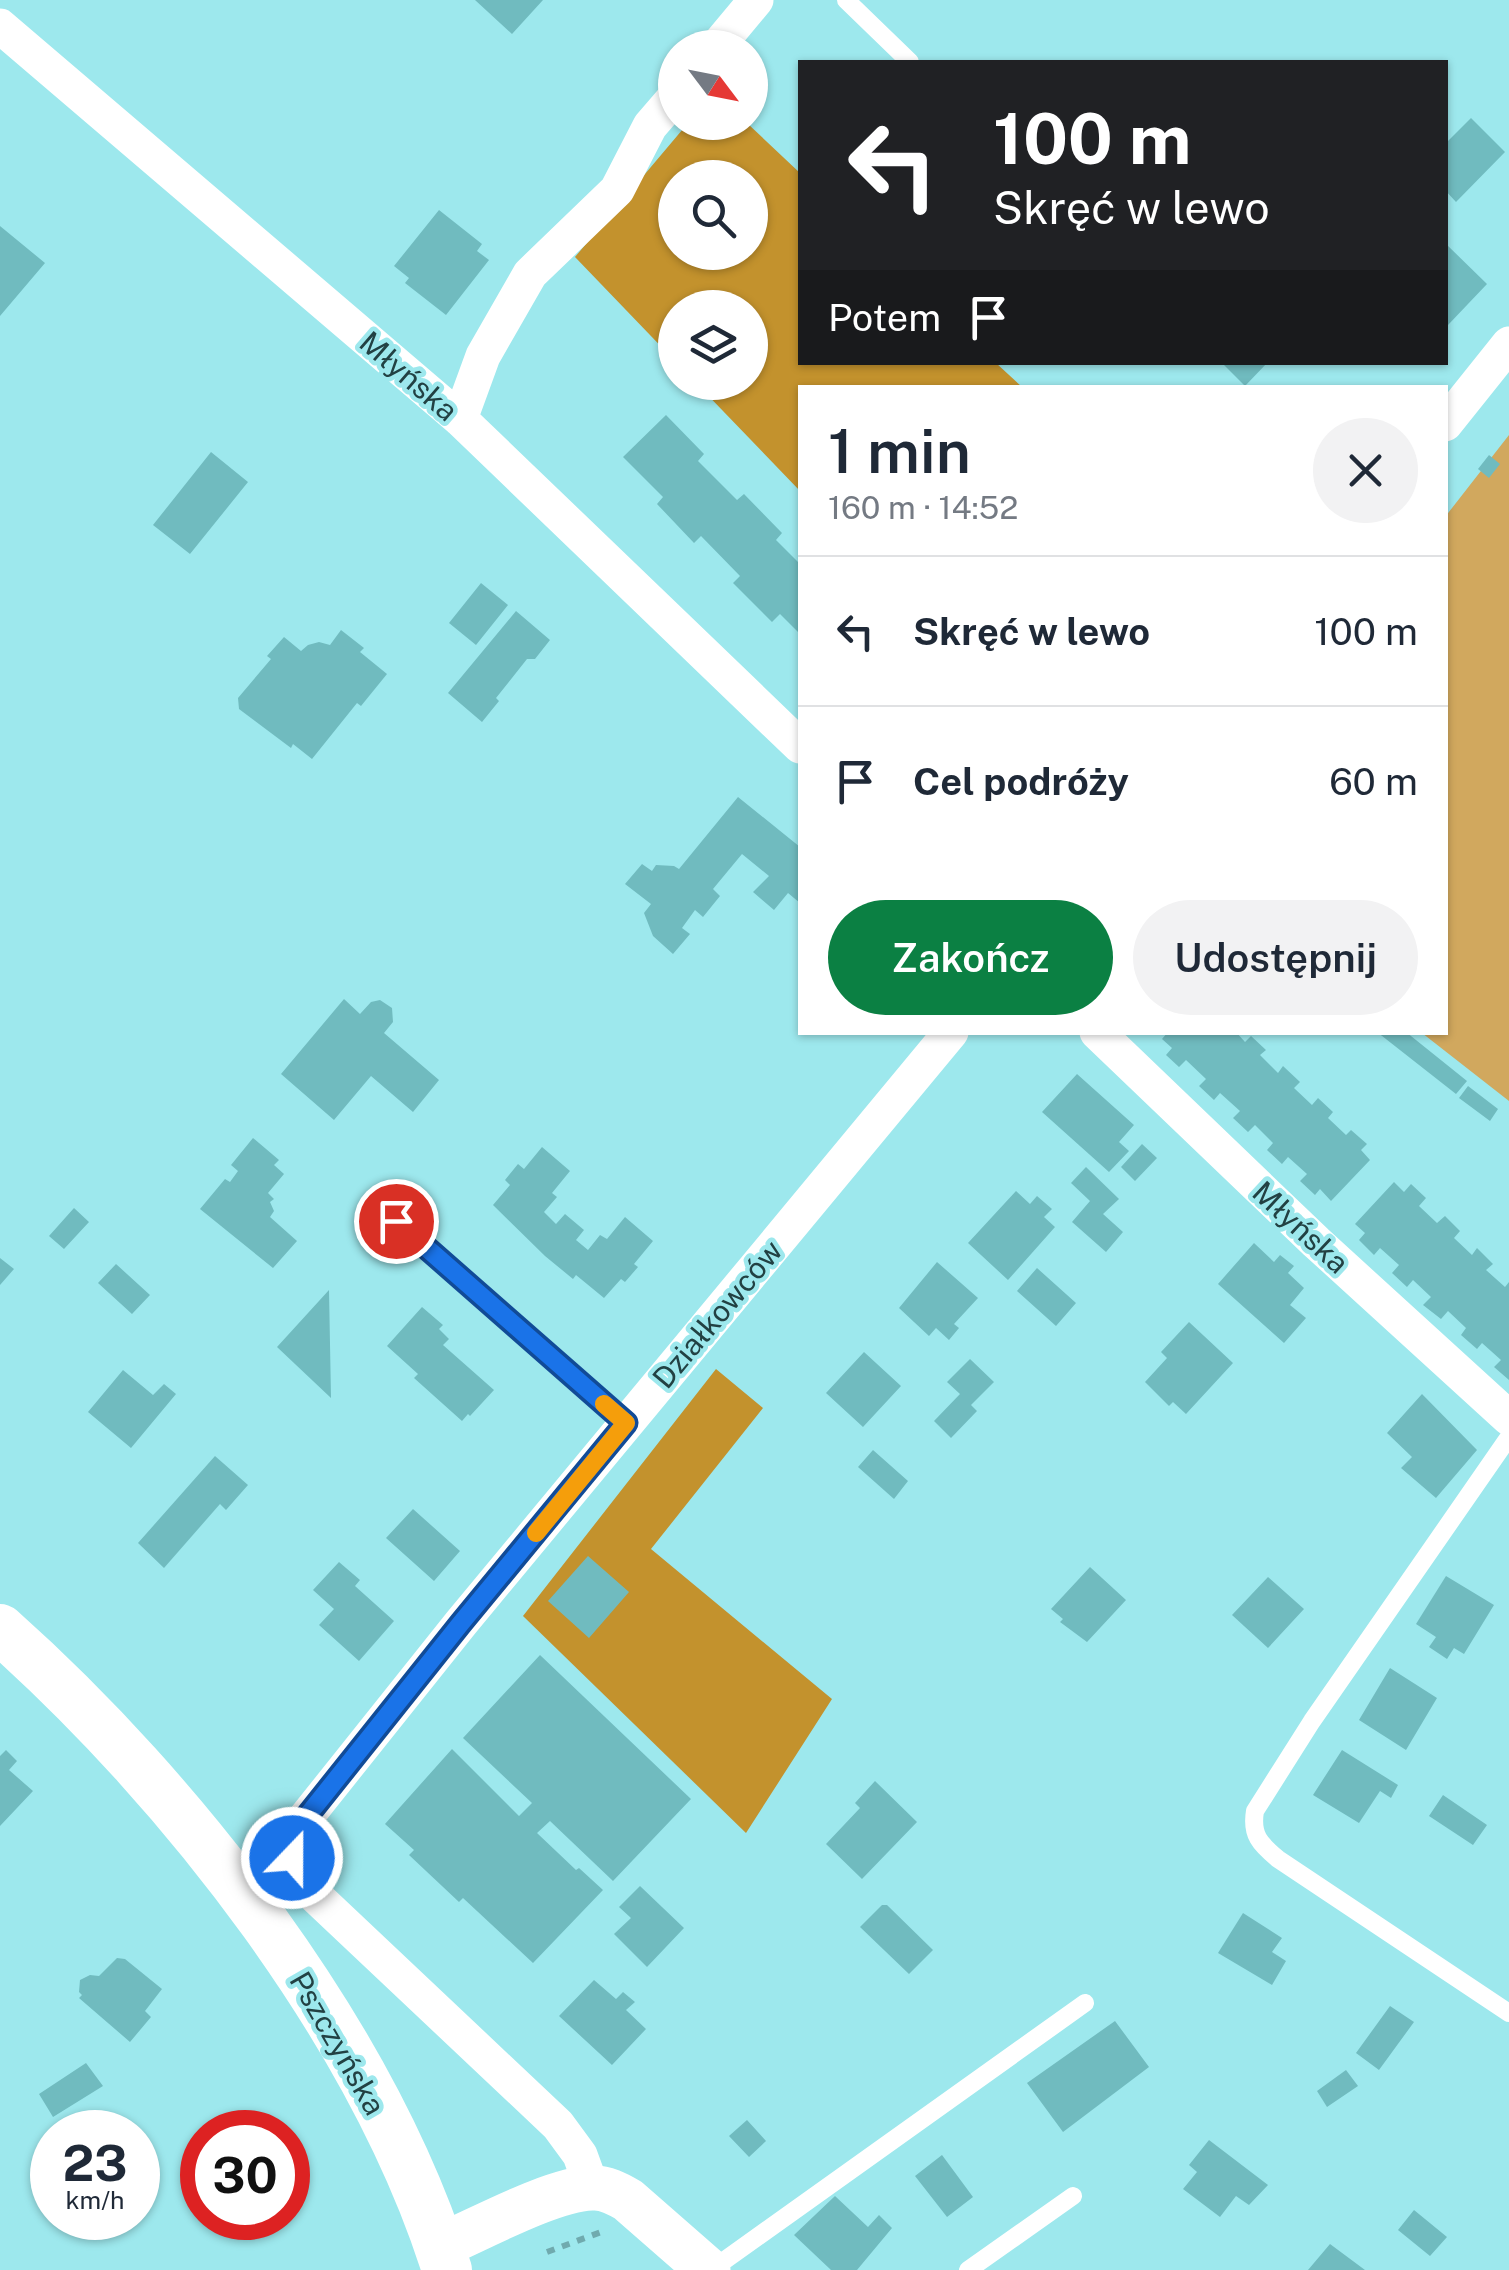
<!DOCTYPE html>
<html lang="pl">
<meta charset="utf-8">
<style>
:root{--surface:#fff;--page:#f2f2f3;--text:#1f2937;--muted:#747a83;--line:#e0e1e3;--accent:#0b8043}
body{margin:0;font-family:"Public Sans",sans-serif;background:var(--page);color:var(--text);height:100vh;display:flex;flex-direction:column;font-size:38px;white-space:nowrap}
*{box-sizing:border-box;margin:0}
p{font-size:32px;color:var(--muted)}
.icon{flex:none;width:55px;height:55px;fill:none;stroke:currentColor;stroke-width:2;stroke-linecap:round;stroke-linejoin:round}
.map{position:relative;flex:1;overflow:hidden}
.sheet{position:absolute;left:798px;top:385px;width:650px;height:650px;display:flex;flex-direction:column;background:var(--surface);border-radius:0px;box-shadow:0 2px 8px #0004}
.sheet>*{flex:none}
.banner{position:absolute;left:798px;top:60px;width:650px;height:305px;border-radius:0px;box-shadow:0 2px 8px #0004;background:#202124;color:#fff;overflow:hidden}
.needle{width:65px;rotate:122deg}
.fabs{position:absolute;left:658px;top:30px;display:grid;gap:20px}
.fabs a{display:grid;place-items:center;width:110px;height:110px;border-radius:50%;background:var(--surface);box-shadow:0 2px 8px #0004;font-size:50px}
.speed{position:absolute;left:30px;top:2110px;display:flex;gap:20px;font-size:50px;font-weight:700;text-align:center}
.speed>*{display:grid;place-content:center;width:130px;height:130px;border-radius:50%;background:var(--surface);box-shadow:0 2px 8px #0004;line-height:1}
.speed small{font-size:25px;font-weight:400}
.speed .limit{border:15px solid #d22;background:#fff;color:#111}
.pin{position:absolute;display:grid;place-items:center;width:85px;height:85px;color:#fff;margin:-42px;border:5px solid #fff;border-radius:50%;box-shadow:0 2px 10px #0007}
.me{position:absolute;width:110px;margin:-55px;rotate:22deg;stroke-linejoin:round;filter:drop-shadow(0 0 8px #0008)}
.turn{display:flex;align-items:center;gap:35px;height:210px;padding:0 30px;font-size:45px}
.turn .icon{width:130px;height:130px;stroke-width:2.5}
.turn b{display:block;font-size:70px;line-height:85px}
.then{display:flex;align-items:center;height:95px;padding:0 30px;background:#0003;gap:20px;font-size:38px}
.round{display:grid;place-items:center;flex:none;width:105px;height:105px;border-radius:52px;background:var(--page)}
.headline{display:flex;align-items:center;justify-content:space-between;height:170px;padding:0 30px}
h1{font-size:60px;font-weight:600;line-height:75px}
.button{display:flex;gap:20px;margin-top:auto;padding:20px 30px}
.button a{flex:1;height:115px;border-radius:60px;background:var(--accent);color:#fff;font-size:40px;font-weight:600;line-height:115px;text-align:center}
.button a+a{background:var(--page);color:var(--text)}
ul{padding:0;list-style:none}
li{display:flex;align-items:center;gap:30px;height:150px;padding:0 30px;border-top:2px solid var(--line)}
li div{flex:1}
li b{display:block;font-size:38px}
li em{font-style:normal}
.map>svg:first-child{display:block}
</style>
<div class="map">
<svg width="1509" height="2270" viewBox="0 0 1509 2270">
<rect width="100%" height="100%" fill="#9de8ed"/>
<!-- green -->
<path fill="#d1a85e" d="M1509,435V1101L1422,1033L1445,1032V517Z"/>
<!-- forest -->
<path fill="#c3922d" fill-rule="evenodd" d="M688,123H747L800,173V362L996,363L1022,387L800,388V491L696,383L750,382V308H675V361L575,257ZM675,178H750V252H675Z
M716,1369L763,1408L651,1549L832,1699L746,1833L523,1616Z"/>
<!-- building -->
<path fill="#70bbbf" d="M475,0H543L512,34Z
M1471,118L1505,152L1456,202L1445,190V144Z
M439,210L482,244L477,251L489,260L446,315L405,283L409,278L394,266Z
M0,226L45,263L0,316Z
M1445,243L1487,284L1448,325L1445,322Z
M1221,362H1268L1245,386Z
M666,415L704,454L698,461L737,500L744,494L782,533L776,540L800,564V634L780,614L772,622L733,583L740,576L701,536L694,543L657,504L663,497L623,457Z
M211,452L248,482L190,554L153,525Z
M1489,455L1500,464L1489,478L1478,469Z
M481,583L508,605L476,645L449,623Z
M516,611L550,640L535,659H527L496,698L499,701L482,722L448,693Z
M341,630L364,648L360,652L387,674L361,706L357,703L312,759L293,744L291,748L239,709L238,698L271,659L267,656L284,637L301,651L308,645L319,642L330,645Z
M738,797L800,847V903L788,893L774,910L753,892L769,876L742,854L713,889L720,896L703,917L695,910L682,928L690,934L673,954L653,936L644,913L651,904L625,884L642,864L652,871L656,865L674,866L679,869Z
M344,999L360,1014L371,1002L380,1000L392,1008L393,1022L384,1033L439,1080L413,1112L371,1076L334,1120L281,1074Z
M1168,1032H1236L1245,1042L1251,1036L1266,1050L1260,1055L1278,1073L1283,1066L1300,1082L1294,1088L1312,1105L1318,1098L1333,1112L1328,1118L1346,1135L1351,1130L1367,1144L1361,1150L1370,1160L1331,1201L1320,1189L1315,1195L1300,1181L1307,1174L1288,1157L1282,1164L1267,1150L1273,1143L1255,1125L1248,1132L1233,1118L1240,1111L1220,1093L1214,1100L1199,1086L1206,1079L1186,1060L1179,1067L1166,1055L1172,1048L1162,1039Z
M1377,1032H1406L1467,1081L1456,1094Z
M1077,1074L1134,1125L1119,1142L1129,1151L1109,1172L1042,1112Z
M1468,1086L1498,1109L1490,1121L1459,1098Z
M253,1138L279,1160L274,1165L284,1174L268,1193L274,1199L270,1202L274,1211L270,1217L297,1241L273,1268L200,1209L225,1179L230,1182L238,1171L231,1165Z
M1142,1144L1157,1158L1135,1181L1121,1167Z
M542,1147L570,1171L552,1193L557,1197L544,1212L556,1224L565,1214L584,1230L576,1240L588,1250L600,1235L607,1239L625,1217L653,1241L634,1264L638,1267L625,1282L621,1279L604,1298L576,1275L573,1279L545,1256L493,1205L510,1185L505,1180L518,1164L524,1169Z
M1086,1167L1119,1199L1103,1214L1123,1232L1106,1252L1072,1222L1090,1201L1071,1183Z
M1394,1182L1404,1192L1411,1184L1426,1198L1419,1206L1437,1223L1445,1216L1460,1231L1454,1238L1472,1255L1477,1248L1493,1264L1486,1270L1505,1287L1509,1282V1380L1494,1367L1501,1360L1482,1343L1477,1349L1461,1335L1466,1328L1448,1311L1441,1319L1423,1305L1431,1297L1413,1280L1407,1287L1392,1273L1399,1265L1380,1248L1374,1255L1359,1240L1365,1233L1355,1224Z
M1016,1191L1030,1204L1037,1196L1052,1209L1044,1217L1055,1227L1008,1280L968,1243Z
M74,1208L89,1222L64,1249L49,1236Z
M1254,1243L1274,1262L1280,1255L1294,1266L1288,1273L1304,1288L1290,1305L1306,1318L1284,1343L1218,1284Z
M0,1258L14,1269L0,1285Z
M937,1262L978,1298L954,1324L959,1328L949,1340L936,1328L929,1336L899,1308Z
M116,1264L150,1295L132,1314L98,1283Z
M1037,1268L1076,1303L1056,1326L1017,1291Z
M329,1290L331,1398L277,1347Z
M422,1307L443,1325L439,1329L449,1339L443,1345L494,1390L470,1416L468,1414L462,1421L414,1378L418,1374L387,1346Z
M1189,1322L1233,1363L1186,1414L1173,1402L1169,1406L1145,1382L1167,1358L1161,1352Z
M864,1352L901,1386L863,1427L826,1393Z
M970,1359L994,1382L971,1405L977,1411L951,1438L934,1421L960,1394L947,1382Z
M123,1370L153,1395L164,1384L176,1394L131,1448L88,1412Z
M1422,1394L1477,1450L1436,1498L1401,1468L1412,1457L1387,1433Z
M873,1450L908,1481L894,1499L858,1467Z
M215,1456L248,1485L226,1510L220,1504L164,1568L138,1543Z
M413,1509L460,1551L434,1581L386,1538Z
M588,1556L629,1592L589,1638L548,1601Z
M339,1562L360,1580L355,1586L394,1621L359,1661L319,1625L334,1609L313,1590Z
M1090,1567L1126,1600L1087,1642L1060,1622L1063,1619L1051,1609Z
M1446,1576L1494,1605L1464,1654L1454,1648L1447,1659L1429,1647L1436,1637L1416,1624Z
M1268,1577L1304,1609L1268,1648L1232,1615Z
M540,1655L691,1799L613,1881L550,1821L537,1833L576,1870L579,1868L603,1890L533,1963L463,1898L459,1902L409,1855L414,1850L385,1824L452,1749L519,1816L532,1803L463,1738Z
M1390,1668L1437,1698L1406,1750L1359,1720Z
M6,1750L17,1761L9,1770L33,1791L0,1826V1756Z
M1342,1750L1398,1785L1391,1798L1380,1791L1359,1823L1313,1795Z
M875,1781L917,1822L862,1879L826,1844L860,1808L855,1803Z
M1443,1795L1487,1825L1473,1845L1429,1816Z
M640,1886L684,1928L647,1967L614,1934L631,1918L619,1907Z
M882,1905H887L933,1950L909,1974L860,1927Z
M1243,1913L1282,1938L1272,1952L1286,1961L1272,1985L1218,1953Z
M117,1958L125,1959L162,1989L145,2011L151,2017L130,2042L79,1998L82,1995L79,1992L80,1980L90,1975L99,1976Z
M594,1980L616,1999L623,1992L635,2002L626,2010L646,2029L612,2065L559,2016Z
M1390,2006L1414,2022L1379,2070L1356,2053Z
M1115,2021L1149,2067L1063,2132L1027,2083Z
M86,2063L103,2086L53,2117L39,2094Z
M1346,2070L1358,2086L1327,2107L1317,2091Z
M747,2120L766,2141L749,2157L729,2136Z
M1209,2140L1268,2185L1249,2205L1236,2196L1220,2217L1183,2189L1197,2172L1189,2165Z
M942,2155L973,2197L947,2217L915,2176Z
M835,2196L868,2227L879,2215L892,2228L857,2270H831L794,2235Z
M1414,2210L1447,2237L1430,2256L1398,2230Z
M1330,2244L1365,2270H1308Z"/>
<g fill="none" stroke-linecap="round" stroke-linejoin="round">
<!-- path -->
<path stroke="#70aaae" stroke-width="6" stroke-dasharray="8 8" stroke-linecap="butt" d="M547,2252L604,2231"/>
<!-- service -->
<path stroke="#fff" stroke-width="18" d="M846,0L910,62
M395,1221L626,1423
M1509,1437L1312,1721L1255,1811C1251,1835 1260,1844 1278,1859L1509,2013
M711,2270L1085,2003
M968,2270L1073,2196"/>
<!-- minor -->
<path stroke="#fff" stroke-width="35" d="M0,26L460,419L800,746
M716,48L756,0
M460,419L483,356L530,274L617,190L650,126L675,97
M1445,424L1509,344
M1097,1032L1316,1242L1509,1418
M592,2188L580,2155L558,2125L309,1890C293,1868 289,1853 299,1826L461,1623L951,1032"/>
<!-- tertiary -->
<path stroke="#fff" stroke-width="45" d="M440,2246C478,2230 552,2189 592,2188C605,2187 618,2194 628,2200L708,2270"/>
<!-- secondary -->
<path stroke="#fff" stroke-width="50" d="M0,1629C183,1792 373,2035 447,2270"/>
</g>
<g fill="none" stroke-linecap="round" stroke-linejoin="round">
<!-- route casing -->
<g stroke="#114b97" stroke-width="25">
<path id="route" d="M292,1858L299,1826L461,1623L626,1423L396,1221"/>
</g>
<!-- route -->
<use href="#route" stroke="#1a73e8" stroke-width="18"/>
<!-- slow -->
<path stroke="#f59e0b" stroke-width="18" d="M536,1533L626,1423L604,1404"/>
</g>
<g text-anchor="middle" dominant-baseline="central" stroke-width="9" stroke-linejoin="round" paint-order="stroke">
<!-- street labels -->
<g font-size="30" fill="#224143" stroke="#9de8ed">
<text transform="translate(409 376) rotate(41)">Młyńska</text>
<text transform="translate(1301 1227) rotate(43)">Młyńska</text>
<text transform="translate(717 1314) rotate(-50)">Działkowców</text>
<text transform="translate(338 2043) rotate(60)">Pszczyńska</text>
</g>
</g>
</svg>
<div class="fabs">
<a><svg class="needle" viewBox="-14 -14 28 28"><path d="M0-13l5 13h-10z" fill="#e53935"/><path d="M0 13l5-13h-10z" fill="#747a83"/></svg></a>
<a><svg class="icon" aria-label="search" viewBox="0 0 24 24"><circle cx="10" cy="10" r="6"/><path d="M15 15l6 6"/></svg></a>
<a><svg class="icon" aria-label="layers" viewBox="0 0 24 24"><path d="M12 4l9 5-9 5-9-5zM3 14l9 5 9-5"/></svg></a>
</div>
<div class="speed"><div>23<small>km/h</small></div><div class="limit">30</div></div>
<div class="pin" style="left:396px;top:1221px;background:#d93025"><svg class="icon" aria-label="arrive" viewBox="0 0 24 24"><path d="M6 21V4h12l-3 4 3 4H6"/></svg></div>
<svg class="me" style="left:292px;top:1858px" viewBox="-20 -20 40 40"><circle r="17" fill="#1a73e8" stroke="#fff" stroke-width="3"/><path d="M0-11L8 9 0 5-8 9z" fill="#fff"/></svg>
<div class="banner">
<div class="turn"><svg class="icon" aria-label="left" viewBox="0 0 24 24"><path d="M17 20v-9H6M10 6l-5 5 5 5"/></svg><div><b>100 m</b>Skręć w lewo</div></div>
<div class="then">Potem<svg class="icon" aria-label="arrive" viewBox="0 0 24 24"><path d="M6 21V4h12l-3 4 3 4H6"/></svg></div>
</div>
<section class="sheet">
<div class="headline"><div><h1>1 min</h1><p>160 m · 14:52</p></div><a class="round"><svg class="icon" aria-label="close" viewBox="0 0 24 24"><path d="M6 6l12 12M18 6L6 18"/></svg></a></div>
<ul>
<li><svg class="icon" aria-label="left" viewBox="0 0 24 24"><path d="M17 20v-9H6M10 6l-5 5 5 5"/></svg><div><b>Skręć w lewo</b></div><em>100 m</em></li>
<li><svg class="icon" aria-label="arrive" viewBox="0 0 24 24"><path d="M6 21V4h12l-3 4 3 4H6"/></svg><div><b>Cel podróży</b></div><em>60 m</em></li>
</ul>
<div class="button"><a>Zakończ</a><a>Udostępnij</a></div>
</section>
</div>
